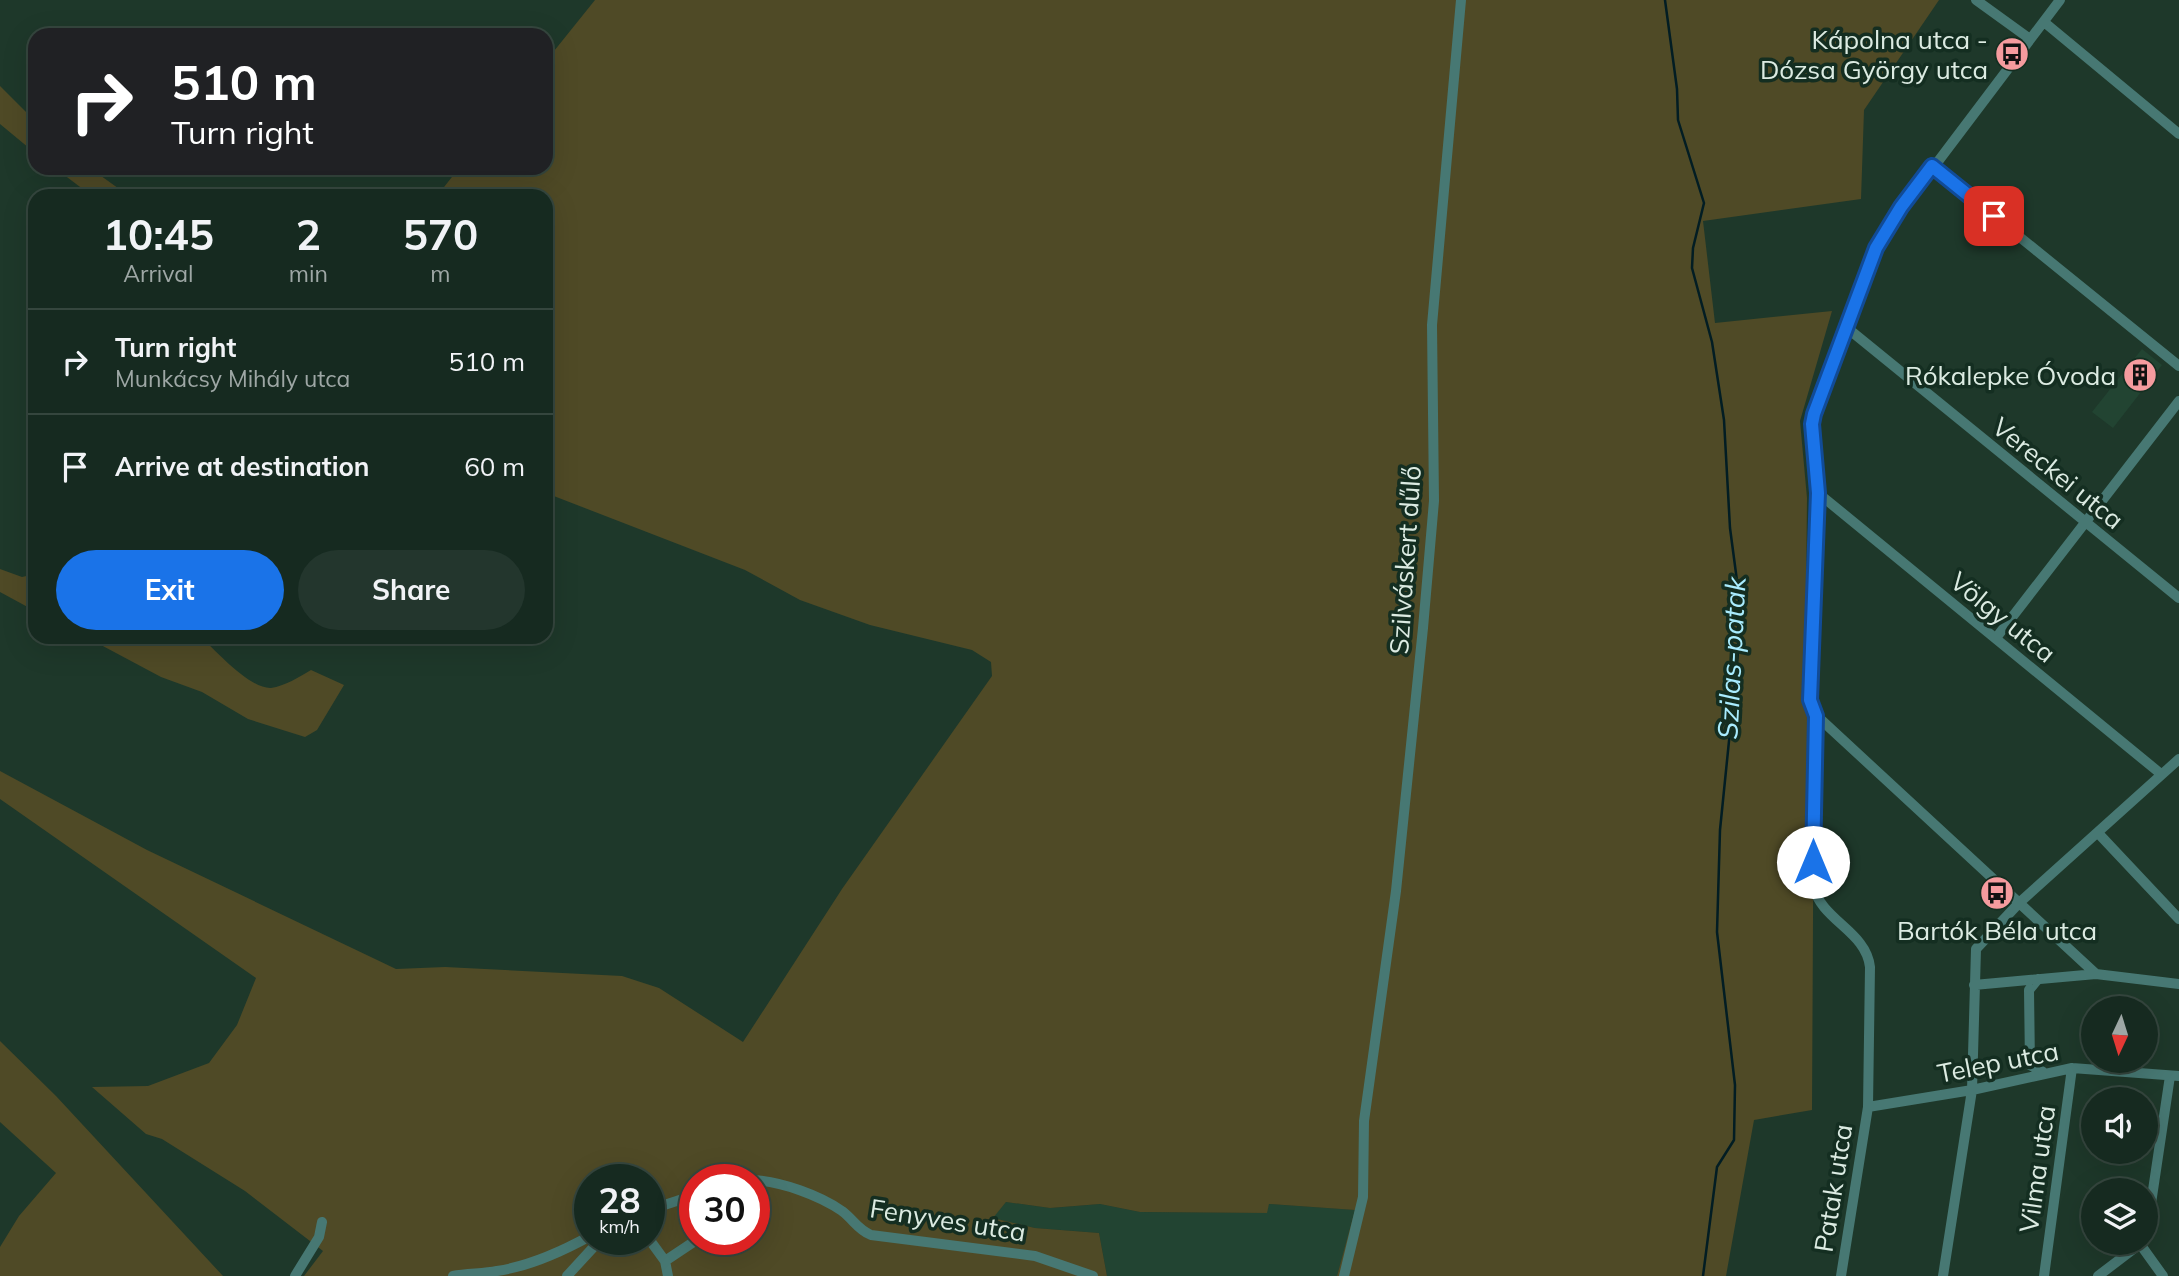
<!DOCTYPE html>
<meta charset="utf-8">
<style>
:root{--surface:#162a20;--page:#23362d;--text:#f1f3f6;--muted:#9ea7a5;--line:#35463e;--accent:#1a73e8}
body{margin:0;font-family:Mulish,sans-serif;background:var(--page);color:var(--text);height:100vh;display:flex;flex-direction:column;font-size:26px;white-space:nowrap}
*{box-sizing:border-box;margin:0}
p{font-size:23px;color:var(--muted)}
.icon{flex:none;width:38px;height:38px;fill:none;stroke:currentColor;stroke-width:2;stroke-linecap:round;stroke-linejoin:round}
.map{position:relative;flex:1;overflow:hidden}
.details{position:absolute;left:28px;top:189px;width:525px;height:455px;display:flex;flex-direction:column;background:var(--surface);border-radius:21px;box-shadow:0 7px 28px #0002,0 0 0 2px var(--line)}
.details>*{flex:none}
.top-card{position:absolute;left:28px;top:28px;width:525px;height:147px;border-radius:21px;box-shadow:0 7px 28px #0002,0 0 0 2px var(--line);background:#202124;color:#fff;overflow:hidden}
.needle{width:46px;rotate:184deg}
.buttons{position:absolute;left:2081px;top:996px;display:grid;gap:14px}
.buttons a{display:grid;place-items:center;width:77px;height:77px;border-radius:50%;background:var(--surface);box-shadow:0 7px 28px #0002,0 0 0 2px var(--line);font-size:35px}
.speed{position:absolute;left:574px;top:1164px;display:flex;gap:14px;font-size:35px;font-weight:700;text-align:center}
.speed>*{display:grid;place-content:center;width:91px;height:91px;border-radius:50%;background:var(--surface);box-shadow:0 7px 28px #0002,0 0 0 2px var(--line);line-height:1}
.speed small{font-size:18px;font-weight:400}
.speed .limit{border:10px solid #d22;background:#fff;color:#111}
.pin{position:absolute;display:grid;place-items:center;width:60px;height:60px;color:#fff;margin:-30px;border-radius:14px;box-shadow:0 4px 10px #0006}
.me{position:absolute;width:77px;margin:-38px;rotate:0deg;stroke-linejoin:round;filter:drop-shadow(0 0 5px #0008)}
.turn{display:flex;align-items:center;gap:24px;height:147px;padding:0 28px;font-size:32px}
.turn .icon{width:91px;height:91px;stroke-width:2.5}
.turn b{display:block;font-size:49px;line-height:60px}
.eta{display:flex;justify-content:space-evenly;align-items:center;height:119px;text-align:center}
.eta b{font-size:42px;font-weight:700;line-height:49px}
.cta{display:flex;gap:14px;margin-top:auto;padding:14px 28px}
.cta a{flex:1;height:80px;border-radius:42px;background:var(--accent);color:#fff;font-size:28px;font-weight:700;line-height:80px;text-align:center}
.cta a+a{background:var(--page);color:var(--text)}
ul{padding:0;list-style:none}
li{display:flex;align-items:center;gap:21px;height:105px;padding:0 28px;border-top:2px solid var(--line)}
li div{flex:1}
li b{display:block;font-size:26px}
li em{font-style:normal}
.map>svg:first-child{display:block}
</style>
<div class="map">
<svg width="2179" height="1276" viewBox="0 0 2179 1276">
<rect width="100%" height="100%" fill="#1e382a"/>
<!-- built -->
<path fill="#224432" d="M2142,349L2162,365L2113,428L2092,412Z
M1006,1202L1050,1208L1100,1204L1140,1212L1266,1213L1269,1204L1356,1210L1337,1276H1107L1099,1233L1035,1228L992,1218Z"/>
<!-- green -->
<path fill="#4f4a26" fill-rule="evenodd" d="M595,0H1939L1864,110L1861,199L1703,221L1715,323L1832,311L1800,421L1807,498L1806,603L1814,729L1812,1110L1754,1120L1726,1276H1337L1355,1210L1269,1204L1267,1213L1140,1212L1100,1204L1050,1208L1006,1202L993,1218L1035,1228L1099,1233L1107,1276H304L323,1251L245,1191L162,1139L146,1134L92,1087L148,1086L209,1063L237,1025L256,978L0,799V771L147,850L396,969L445,967L622,976L659,988L743,1042L842,889L992,676L991,662L972,650L870,625L800,600L745,570L546,493V196H437L459,168H546V61ZM590,1180H649V1239H590ZM695,1180H754V1239H695Z
M0,86L35,121V153L0,124Z
M55,168H90L129,196H92Z
M0,569L22,577L35,574V611L0,592Z
M86,637H201C216,651 250,689 271,688C285,686 299,677 311,670L344,685L317,730L305,737L248,719L202,692L161,677Z
M0,1041L56,1096L223,1276H0V1247L19,1216L56,1173L0,1122Z"/>
<g fill="none" stroke-linecap="round" stroke-linejoin="round">
<!-- stream -->
<path stroke="#021d23" stroke-width="2.5" d="M1665,0L1677,89L1678,120L1704,203L1693,248L1692,268L1712,342L1724,420L1730,528L1739,596L1738,652L1720,830L1717,932L1735,1085L1734,1140L1717,1167L1703,1276"/>
<!-- minor -->
<path stroke="#477873" stroke-width="10" d="M1976,0L2030,39
M2044,22L2179,134
M1932,166L2179,366
M1846,327L2179,598
M1818,493L2161,774
M1996,638L2179,401
M1817,716L2096,974
M2098,833L2179,919
M2038,979L2029,990L2030,1065L2043,1072
M1974,985L2096,974L2179,984
M1868,1107L1972,1090L2072,1068L2179,1076
M754,1180C782,1182 819,1195 842,1211C854,1220 857,1229 871,1235L1035,1256L1093,1276
M649,1210L695,1195
M2146,1237L2170,1076
M649,1239L665,1261L668,1276
M665,1261L698,1239
M295,1276L319,1237L322,1222
M453,1276C467,1273 483,1274 497,1271C530,1266 561,1252 590,1236
M567,1276L601,1239
M1344,1276L1363,1197L1364,1121L1396,891L1423,628L1434,501L1432,325L1461,0
M1841,1276L1868,1107L1870,967C1866,931 1822,921 1813,886L1817,716L1810,700L1818,493L1812,424L1814,414L1869,266L1887,229L2060,0
M1943,1276L1972,1090L1976,949L2019,903L2179,759
M2044,1276L2072,1068
M2098,1276L2140,1244L2163,1276"/>
</g>
<g fill="none" stroke-linecap="round" stroke-linejoin="round">
<!-- route casing -->
<g stroke="#114b97" stroke-width="18">
<path id="route" d="M1813,862L1816,716L1810,700L1818,493L1812,424L1814,414L1876,248L1901,207L1932,166L1994,216"/>
</g>
<!-- route -->
<use href="#route" stroke="#1a73e8" stroke-width="12"/>
</g>
<!-- icons -->
<defs>
<g id="bus-disc" transform="scale(1.75)"><circle r="9.5" fill="#f59b9e" stroke="#142e21"/><path d="M-5-6H5V4H4V6H2V4H-2V6H-4V4H-5ZM-3.5-4V0h7V-4ZM-3.5 1.2v1.5H-2V1.2ZM2 1.2v1.5H3.5V1.2Z" fill="#111"/></g>
<g id="building-disc" transform="scale(1.75)"><circle r="9.5" fill="#f59b9e" stroke="#142e21"/><path d="M-4-6H4V6H1V3H-1V6H-4ZM-2.5-4.3h1.7v1.8h-1.7ZM.8-4.3h1.7v1.8H.8ZM-2.5-1h1.7V.8h-1.7ZM.8-1h1.7V.8H.8Z" fill="#111"/></g>
</defs>
<g fill-rule="evenodd">
<use href="#bus-disc" x="2012" y="54"/>
<use href="#building-disc" x="2140" y="375"/>
<use href="#bus-disc" x="1997" y="893"/>
</g>
<g text-anchor="middle" dominant-baseline="central" stroke-width="7" stroke-linejoin="round" paint-order="stroke">
<!-- poi labels -->
<g font-size="26" fill="#dcebe2" stroke="#142e21" text-anchor="end">
<text x="1988" y="39">Kápolna utca -<tspan x="1988" dy="30">Dózsa György utca</tspan></text>
<text x="2116" y="375">Rókalepke Óvoda</text>
<text x="1997" y="930" text-anchor="middle">Bartók Béla utca</text>
</g>
<!-- street labels -->
<g font-size="26" fill="#dcebe2" stroke="#142e21">
<text transform="translate(2058 473) rotate(39)">Vereckei utca</text>
<text transform="translate(1405 560) rotate(-86)">Szilváskert dűlő</text>
<text transform="translate(2003 617) rotate(39)">Völgy utca</text>
<text transform="translate(1998 1062) rotate(-11)">Telep utca</text>
<text transform="translate(2037 1169) rotate(-82)">Vilma utca</text>
<text transform="translate(1833 1188) rotate(-81)">Patak utca</text>
<text transform="translate(948 1220) rotate(9)">Fenyves utca</text>
</g>
<!-- water labels -->
<g font-size="28" font-style="italic" fill="#a9ecfe" stroke="#142e21">
<text transform="translate(1731 658) rotate(-87)">Szilas-patak</text>
</g>
</g>
</svg>
<div class="buttons">
<a><svg class="needle" viewBox="-14 -14 28 28"><path d="M0-13l5 13h-10z" fill="#e53935"/><path d="M0 13l5-13h-10z" fill="#9ea7a5"/></svg></a>
<a><svg class="icon" aria-label="sound" viewBox="0 0 24 24"><path d="M4 9h4l5-4v14l-5-4H4zM17 9q2 3 0 6"/></svg></a>
<a><svg class="icon" aria-label="layers" viewBox="0 0 24 24"><path d="M12 4l9 5-9 5-9-5zM3 14l9 5 9-5"/></svg></a>
</div>
<div class="speed"><div>28<small>km/h</small></div><div class="limit">30</div></div>
<div class="pin" style="left:1994px;top:216px;background:#d93025"><svg class="icon" aria-label="arrive" viewBox="0 0 24 24"><path d="M6 21V4h12l-3 4 3 4H6"/></svg></div>
<svg class="me" style="left:1813px;top:862px" viewBox="-20 -20 40 40"><circle r="19" fill="#fff"/><path d="M0-13L10 11 0 6-10 11z" fill="#1a73e8"/></svg>
<div class="top-card">
<div class="turn"><svg class="icon" aria-label="right" viewBox="0 0 24 24"><path d="M7 20v-9h11M14 6l5 5-5 5"/></svg><div><b>510 m</b>Turn right</div></div>
</div>
<section class="details">
<div class="eta">
<div><b>10:45</b><p>Arrival</p></div>
<div><b>2</b><p>min</p></div>
<div><b>570</b><p>m</p></div>
</div>
<ul>
<li><svg class="icon" aria-label="right" viewBox="0 0 24 24"><path d="M7 20v-9h11M14 6l5 5-5 5"/></svg><div><b>Turn right</b><p>Munkácsy Mihály utca</p></div><em>510 m</em></li>
<li><svg class="icon" aria-label="arrive" viewBox="0 0 24 24"><path d="M6 21V4h12l-3 4 3 4H6"/></svg><div><b>Arrive at destination</b></div><em>60 m</em></li>
</ul>
<div class="cta"><a>Exit</a><a>Share</a></div>
</section>
</div>
